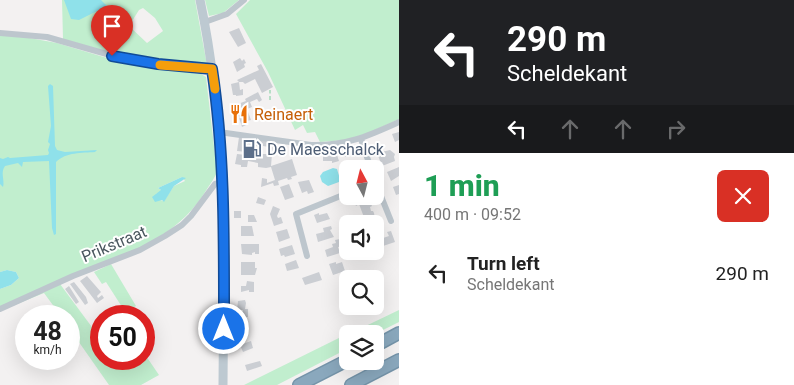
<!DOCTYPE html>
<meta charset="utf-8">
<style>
:root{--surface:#fff;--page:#f2f2f2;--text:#222;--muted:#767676}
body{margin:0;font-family:Roboto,sans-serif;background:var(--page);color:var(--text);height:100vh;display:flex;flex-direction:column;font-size:19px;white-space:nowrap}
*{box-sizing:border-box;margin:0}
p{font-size:16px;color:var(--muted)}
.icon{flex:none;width:28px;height:28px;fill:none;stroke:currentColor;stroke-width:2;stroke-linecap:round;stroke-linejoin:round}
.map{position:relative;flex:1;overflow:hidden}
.sheet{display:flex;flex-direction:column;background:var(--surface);width:395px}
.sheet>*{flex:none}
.top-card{background:#202124;color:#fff;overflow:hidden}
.needle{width:32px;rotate:353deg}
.fabs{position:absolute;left:339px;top:160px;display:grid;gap:10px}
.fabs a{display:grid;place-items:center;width:45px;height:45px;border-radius:8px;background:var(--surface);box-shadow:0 5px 20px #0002;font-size:25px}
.speed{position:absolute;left:15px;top:305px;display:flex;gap:10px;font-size:25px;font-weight:700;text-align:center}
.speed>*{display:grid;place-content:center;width:65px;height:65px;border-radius:50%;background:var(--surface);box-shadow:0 5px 20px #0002;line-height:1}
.speed small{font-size:12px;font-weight:400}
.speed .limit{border:8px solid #d22;background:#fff;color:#111}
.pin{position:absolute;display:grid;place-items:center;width:42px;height:42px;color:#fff;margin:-51px -21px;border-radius:50% 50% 50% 0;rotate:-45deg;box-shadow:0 0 5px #0007}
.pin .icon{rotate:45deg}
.me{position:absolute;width:55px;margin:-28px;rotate:0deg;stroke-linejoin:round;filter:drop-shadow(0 0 4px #0008)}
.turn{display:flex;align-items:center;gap:18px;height:105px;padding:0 25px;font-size:22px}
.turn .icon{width:65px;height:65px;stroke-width:2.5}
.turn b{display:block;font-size:35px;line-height:42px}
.lanes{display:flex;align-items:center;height:48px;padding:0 25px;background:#0003;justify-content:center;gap:25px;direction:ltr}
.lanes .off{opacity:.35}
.round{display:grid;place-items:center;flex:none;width:52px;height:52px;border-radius:8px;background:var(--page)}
.overview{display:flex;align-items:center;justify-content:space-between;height:85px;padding:0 25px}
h1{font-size:30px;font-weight:800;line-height:38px;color:#1e9e55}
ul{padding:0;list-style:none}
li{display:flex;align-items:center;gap:15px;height:70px;padding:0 25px}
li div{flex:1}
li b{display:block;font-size:19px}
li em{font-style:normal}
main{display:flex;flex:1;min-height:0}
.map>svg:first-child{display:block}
</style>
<main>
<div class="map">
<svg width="399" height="385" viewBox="0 0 399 385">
<rect width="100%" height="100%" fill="#f3f1f1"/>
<!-- green -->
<path fill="#c1eece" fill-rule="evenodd" d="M62,0H195L207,65L203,66L119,55L63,39ZM143,8L155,18L163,31L147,43L129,26L139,10Z
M205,0H239L223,13L209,16Z
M250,0H399V119L364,135L345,140L320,142L315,132L307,133L303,125L295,130L268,72L236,14Z
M0,35L24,37L57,43L117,61L192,73L201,74L206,77L217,172C214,179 211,183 207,189C201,199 194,208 186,216C155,247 100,266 60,284L100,338H101V359H144V353L159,375L141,385H109L69,328V316H61L44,293L0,311V289L11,285L19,278L16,272L7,270L0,272ZM182,177L185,181L174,186L164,201L160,200L156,194L161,192V190L158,188Z
M111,264L136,306L118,316L116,311L122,307L106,282L102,284L94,272Z
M399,310V322L375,334H349Z
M347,334V349L277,385H244Z"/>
<!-- water -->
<path fill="#8fe1ea" d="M64,0H101L107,6L79,20L71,19Z
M50,84L53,86L55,146L57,150L65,152L97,150L95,152C82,153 66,152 56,162V234L54,235L52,228L49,161L23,162L22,167L18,163L5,166C0,173 5,180 3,187L0,184V158L3,159L8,157L10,158L48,155L49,153L48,150L50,144L48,142L51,126L48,86Z
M333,168L337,169L340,179L339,182L328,186L322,182L320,176L323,172Z
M182,177L186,178L174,186L164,202L162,200L155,202L152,197L161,190L158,188Z
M7,270L16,272L19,278L11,285L0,289V272Z"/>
<!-- building -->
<path fill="#cbced3" d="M239,28L246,43L238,47L229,32Z
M240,58L242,61L244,59L246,63L244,64L245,67L237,72L233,62Z
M261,64L273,87L262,93L255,79L245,84L243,82H239L237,80L259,70L257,66Z
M239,82L240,90L243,89V95L236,96V95H233L231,84Z
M258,92L262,100L259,102L257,99L250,102L252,107L247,109L251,120L247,121L248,124L242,127L235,105L246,101L245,99Z
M399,132V140L395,142L392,134Z
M239,137L273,142L271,166L292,159L297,175L291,177L292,179L288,180L287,178L278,181L279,185L274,186L273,183L261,187L262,178L267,179V183L275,180L271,167L266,168L258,167V163L248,161L247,167H241V165L235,164L237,154L257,156V154H268L269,147L263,146V150L257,149L258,146L248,144L247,152L237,151Z
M354,150L355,154L345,157L344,152Z
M390,150L395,154L394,157L395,161L382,166L377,153Z
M323,153H332V155H337L339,161L332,163V161H323Z
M358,160L361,169H348L347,176L344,167Z
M399,167V176L391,181L387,172Z
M309,180L314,192L308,194L307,191L302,193L298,182Z
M289,184L294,197L285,200L280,187Z
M399,185V194L396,195L393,187Z
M258,197L266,200L264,205L256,203Z
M363,197L364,200L368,198L372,206L370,207L371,211H373L374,213L375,219L371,220L372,223L370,224H362L361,221L365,220L359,204L356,206L353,199L356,198V200Z
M273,206L280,209L277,216L278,218L281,217L283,223L274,226L270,214Z
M234,211H241V218H234Z
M319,213V215L327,213L330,219L317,223L314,215Z
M248,215H254L257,222H248Z
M241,226H252L254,236H241Z
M331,226L332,229L330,230L334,237L318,242L316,234L324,232L323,228Z
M287,229L290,238L279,242L276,232Z
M391,231L395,242L380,247L377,240L389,236L387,232Z
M340,239L343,246L338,247L340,253L327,257L325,250L333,247L332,244L336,243L335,240Z
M241,244H259V254H255V252L252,253V255L242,254Z
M292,245L295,254L285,257L284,255L281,256L279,249Z
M296,260L299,268L287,271L285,264Z
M241,262H255V268H257L255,275H241Z
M336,262V264L342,262L345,271L333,275L329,264Z
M319,272L322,280L305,285L302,278Z
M87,276L101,292L97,296L98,298L102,295L104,298L97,303L80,281Z
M247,281L254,282V292H249V290L241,292V286H246Z
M74,282L86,297L88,303L85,305L70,284Z
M69,286L79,302L76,304L65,289Z
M245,300L246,303L245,309H248V317H242L243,310H237L238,301Z
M251,341L253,348L243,352L240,345Z
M260,361L262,366L247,371L245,365Z"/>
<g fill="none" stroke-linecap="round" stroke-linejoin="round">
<!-- motorway casing -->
<g stroke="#7594a9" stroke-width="14">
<path id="motorway" d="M375,346L399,333
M299,385L348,360
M351,385L399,360"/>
</g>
<!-- path -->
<path stroke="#7acc9b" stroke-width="1" stroke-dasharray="4 2.5" stroke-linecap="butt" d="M270,100V90"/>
<!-- minor -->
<path stroke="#bdc6cd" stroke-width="6" d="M205,22L227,14L244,0
M0,33L47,37L124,59L158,64L212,69
M219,132L311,145C347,146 368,136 399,122
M361,139L371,169
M375,181L391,221
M307,256L296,214L348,193
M0,309L73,276L140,250L165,236L182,225L191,216L215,184L223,182"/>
<!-- secondary -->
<path stroke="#bdc9d1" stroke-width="9" d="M200,0C227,127 224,256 223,385"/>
<!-- motorway -->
<use href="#motorway" stroke="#8aa8bd" stroke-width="11"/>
</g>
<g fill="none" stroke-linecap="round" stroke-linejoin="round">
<!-- route casing -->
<g stroke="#114b97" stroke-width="12">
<path id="route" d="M112,56L158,64L212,69C225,155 224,242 224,329"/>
</g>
<!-- route -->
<use href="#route" stroke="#1a73e8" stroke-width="9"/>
<!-- slow -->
<path stroke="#f59e0b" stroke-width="9" d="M160,65L212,69L215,89"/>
</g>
<!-- icons -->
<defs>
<g id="restaurant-bare" transform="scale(1.5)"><path d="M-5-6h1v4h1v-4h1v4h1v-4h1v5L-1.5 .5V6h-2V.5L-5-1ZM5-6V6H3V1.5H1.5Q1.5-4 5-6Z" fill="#e8710a" stroke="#fff" stroke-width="2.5" paint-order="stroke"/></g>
<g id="fuel-bare" transform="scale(1.5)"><path d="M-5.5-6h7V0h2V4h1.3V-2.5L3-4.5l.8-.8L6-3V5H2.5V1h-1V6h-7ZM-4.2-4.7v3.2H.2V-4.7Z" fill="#5c6f8a" stroke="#fff" stroke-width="2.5" paint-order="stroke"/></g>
</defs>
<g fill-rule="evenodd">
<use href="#restaurant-bare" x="239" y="114"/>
<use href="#fuel-bare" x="252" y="149"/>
</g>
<g text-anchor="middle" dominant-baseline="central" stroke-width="4" stroke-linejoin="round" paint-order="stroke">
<!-- food labels -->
<g font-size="16" fill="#c56008" stroke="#fff" text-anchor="start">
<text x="254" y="114">Reinaert</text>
</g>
<!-- service labels -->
<g font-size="16" fill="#4e5e75" stroke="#fff" text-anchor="start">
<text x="267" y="149">De Maesschalck</text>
</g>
<!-- street labels -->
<g font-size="16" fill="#49565e" stroke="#fff">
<text transform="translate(114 244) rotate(-23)">Prikstraat</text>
</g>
</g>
</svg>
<div class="fabs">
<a><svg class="needle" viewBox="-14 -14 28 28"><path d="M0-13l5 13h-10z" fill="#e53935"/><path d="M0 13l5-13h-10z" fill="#767676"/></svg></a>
<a><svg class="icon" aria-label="sound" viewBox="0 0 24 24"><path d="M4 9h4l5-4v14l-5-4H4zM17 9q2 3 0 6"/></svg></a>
<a><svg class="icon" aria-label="search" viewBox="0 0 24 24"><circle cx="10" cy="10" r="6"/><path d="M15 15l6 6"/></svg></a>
<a><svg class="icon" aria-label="layers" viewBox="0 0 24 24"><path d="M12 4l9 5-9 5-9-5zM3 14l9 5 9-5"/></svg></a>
</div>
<div class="speed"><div>48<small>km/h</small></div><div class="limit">50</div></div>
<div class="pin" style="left:112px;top:56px;background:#d93025"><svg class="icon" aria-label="arrive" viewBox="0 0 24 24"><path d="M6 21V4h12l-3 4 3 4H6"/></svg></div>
<svg class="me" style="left:224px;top:329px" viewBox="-20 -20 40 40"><circle r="17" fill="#1a73e8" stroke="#fff" stroke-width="3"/><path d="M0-11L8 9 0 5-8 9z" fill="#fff"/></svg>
</div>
<section class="sheet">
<div class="top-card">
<div class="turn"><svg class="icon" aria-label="left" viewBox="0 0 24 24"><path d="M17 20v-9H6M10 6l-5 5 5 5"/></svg><div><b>290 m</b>Scheldekant</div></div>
<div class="lanes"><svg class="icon" aria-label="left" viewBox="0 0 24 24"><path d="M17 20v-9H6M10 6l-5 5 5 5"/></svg><svg class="icon off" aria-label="ahead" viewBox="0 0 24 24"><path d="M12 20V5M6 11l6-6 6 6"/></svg><svg class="icon off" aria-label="ahead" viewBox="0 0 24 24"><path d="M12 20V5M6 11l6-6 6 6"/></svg><svg class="icon off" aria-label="right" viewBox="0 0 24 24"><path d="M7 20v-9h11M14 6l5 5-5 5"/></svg></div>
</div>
<div class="overview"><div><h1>1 min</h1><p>400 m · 09:52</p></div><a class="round" style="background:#d93025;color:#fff"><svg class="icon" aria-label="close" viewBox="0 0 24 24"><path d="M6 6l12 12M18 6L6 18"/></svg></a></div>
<ul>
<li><svg class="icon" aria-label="left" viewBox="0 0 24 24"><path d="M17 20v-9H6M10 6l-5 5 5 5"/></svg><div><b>Turn left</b><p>Scheldekant</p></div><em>290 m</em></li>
</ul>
</section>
</main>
